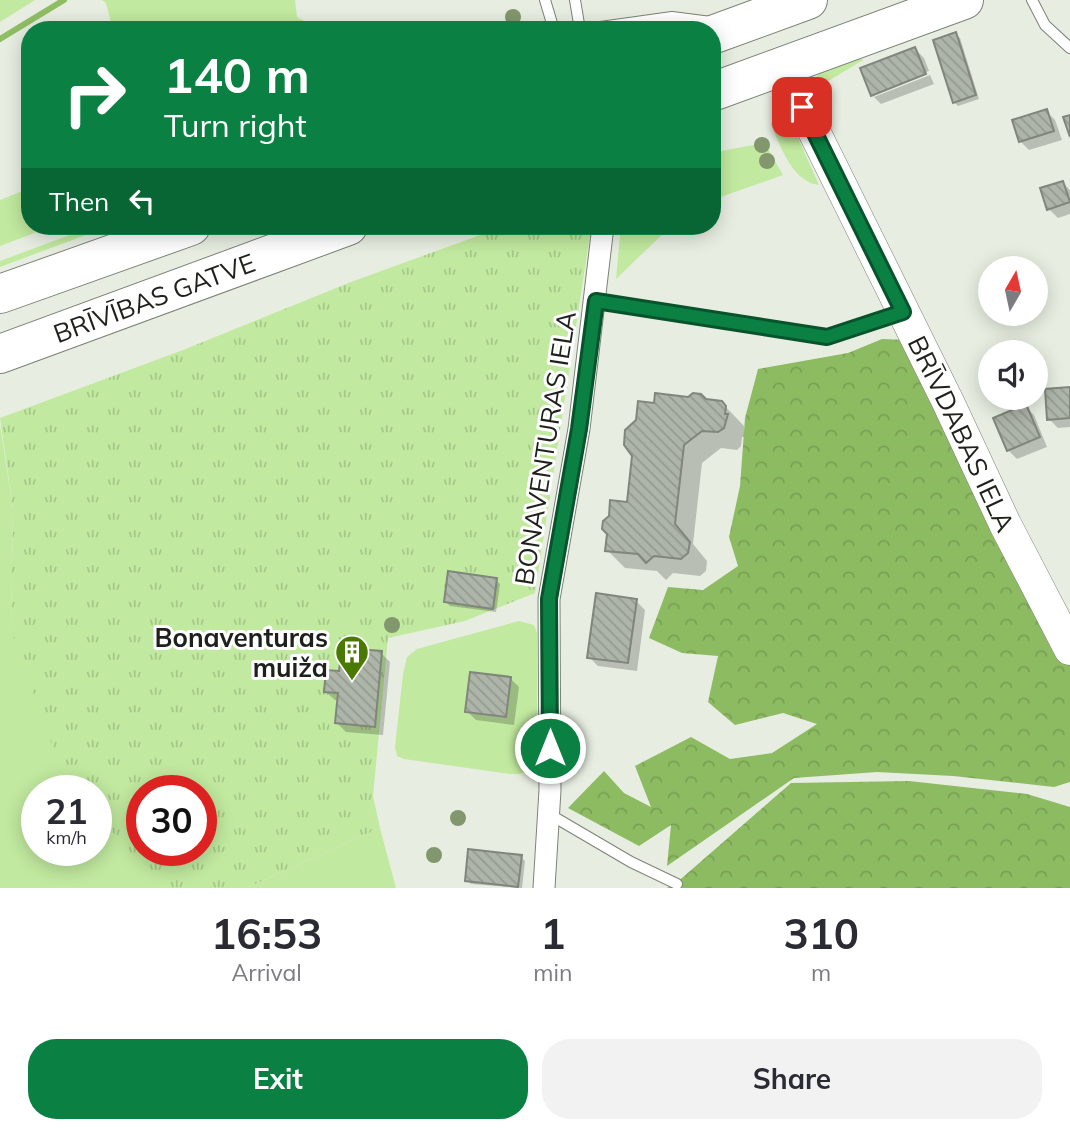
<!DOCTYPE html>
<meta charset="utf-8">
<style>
:root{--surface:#fff;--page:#f2f2f3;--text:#2b2b33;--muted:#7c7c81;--accent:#0b8043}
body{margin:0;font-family:Mulish,sans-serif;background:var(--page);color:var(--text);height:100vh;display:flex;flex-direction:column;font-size:26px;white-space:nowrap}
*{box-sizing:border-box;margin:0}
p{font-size:23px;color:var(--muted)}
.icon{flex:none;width:38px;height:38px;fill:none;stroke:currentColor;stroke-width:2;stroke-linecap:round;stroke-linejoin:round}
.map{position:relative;height:888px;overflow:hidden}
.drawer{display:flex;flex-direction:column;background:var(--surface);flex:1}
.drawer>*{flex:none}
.top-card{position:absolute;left:21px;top:21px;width:700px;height:214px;border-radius:28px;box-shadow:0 4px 18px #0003;background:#0b8043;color:#fff;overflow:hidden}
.needle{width:46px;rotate:9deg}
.tools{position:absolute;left:978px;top:256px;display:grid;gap:14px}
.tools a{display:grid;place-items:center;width:70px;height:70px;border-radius:50%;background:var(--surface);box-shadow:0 4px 18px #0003;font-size:35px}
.speed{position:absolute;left:21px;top:775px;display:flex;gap:14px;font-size:35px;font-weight:700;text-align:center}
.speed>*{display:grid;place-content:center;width:91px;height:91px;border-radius:50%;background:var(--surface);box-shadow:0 4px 18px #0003;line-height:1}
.speed small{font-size:18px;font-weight:400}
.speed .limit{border:10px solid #d22;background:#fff;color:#111}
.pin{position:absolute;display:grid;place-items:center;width:60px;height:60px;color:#fff;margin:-30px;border-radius:14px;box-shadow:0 4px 10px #0006}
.me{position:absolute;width:77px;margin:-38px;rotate:0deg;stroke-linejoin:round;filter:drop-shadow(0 0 5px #0008)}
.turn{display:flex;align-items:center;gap:24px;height:147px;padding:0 28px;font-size:32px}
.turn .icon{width:91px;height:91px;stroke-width:2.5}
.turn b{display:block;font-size:49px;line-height:60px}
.then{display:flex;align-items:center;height:66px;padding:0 28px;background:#0003;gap:14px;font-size:26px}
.eta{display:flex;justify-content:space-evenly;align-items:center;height:119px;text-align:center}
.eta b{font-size:42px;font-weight:700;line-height:49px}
.cta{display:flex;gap:14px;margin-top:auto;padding:14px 28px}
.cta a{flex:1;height:80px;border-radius:28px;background:var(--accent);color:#fff;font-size:28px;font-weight:700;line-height:80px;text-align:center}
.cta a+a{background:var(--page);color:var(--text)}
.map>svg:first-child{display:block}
</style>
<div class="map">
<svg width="1070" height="888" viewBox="0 0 1070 888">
<defs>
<pattern id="forest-crowns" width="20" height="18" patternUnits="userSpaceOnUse" patternTransform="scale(1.75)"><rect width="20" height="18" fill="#8dbb61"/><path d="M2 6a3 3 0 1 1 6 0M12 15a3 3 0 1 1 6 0" fill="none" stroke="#79a054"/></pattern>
<pattern id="park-tufts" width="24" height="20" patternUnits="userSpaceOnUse" patternTransform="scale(1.75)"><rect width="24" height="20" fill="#c1e99f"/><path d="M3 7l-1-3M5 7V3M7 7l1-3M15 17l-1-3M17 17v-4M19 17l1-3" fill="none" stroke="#a5c888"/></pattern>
<pattern id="building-back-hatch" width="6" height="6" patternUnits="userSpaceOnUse" patternTransform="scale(1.75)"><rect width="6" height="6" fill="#adb4a8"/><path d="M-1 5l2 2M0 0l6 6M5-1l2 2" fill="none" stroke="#949a90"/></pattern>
</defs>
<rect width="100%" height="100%" fill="#e7eee1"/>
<!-- grass -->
<path fill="#c1e99f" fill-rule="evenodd" d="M0,0H35L0,22Z
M102,0H295L297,17L321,30H113L106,3Z
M860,58L863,60L825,83L822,79L812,86C817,66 844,63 860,58Z
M789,118L819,185C792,182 780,145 771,124Z
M758,144L761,149L767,147L783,175L712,200V153Z
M30,188V226H53L0,246V200Z
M94,226H110L0,267V261Z
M621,226H671L616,279Z
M0,425L13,509L11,630L84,791H37V850H96V808L172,888H0Z
M519,621L534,625L537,633V755C531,770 527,775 510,774L404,759L397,756L395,747L403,674L407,657L417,649ZM470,672L511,677L506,716L465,712Z
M380,828L396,888H246Z"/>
<!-- forest -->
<path fill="url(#forest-crowns)" d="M882,339L908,340L1070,661V782L1054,787L953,776L877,772L794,778L667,866L671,825L639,846L568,808L604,771L624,793L651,807L635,766L691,737L730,759L772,753L817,724L783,713L735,725L708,702L718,656L682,653L649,638L668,587L703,590L738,566L729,537L740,486L745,418L758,369L848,353Z
M909,781L1027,794L1070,807V888H667L682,878L791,783Z"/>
<!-- park -->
<path fill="url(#park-tufts)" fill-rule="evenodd" d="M505,226H579L590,235L535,593L465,621L388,638L373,796L380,828L246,888H171L123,846L96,809V791H84L52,745L11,630L13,509L0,418L183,350L351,282ZM142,791H201V850H142Z"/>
<!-- shadow -->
<path fill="#0003" d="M955,34L960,38L979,99L958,106L954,102Z
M915,49L924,58L929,71L874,93V97L930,75L934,84L881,104L872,95L862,69Z
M1046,111L1055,120L1062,140L1029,150L1020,141Z
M1063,183L1070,190V214L1058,218L1049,209Z
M1070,389V427L1058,428L1049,419Z
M706,401L721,402L744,426V437H742L741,446L737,450L721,448L702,463L693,544L707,561L706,571L700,576L673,573L666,580L657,571L625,568L607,550L628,504L656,405Z
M1025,406L1034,415L1047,447L1017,459L1008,450Z
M496,580L500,584L496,612L450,606L446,602Z
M636,601L645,610L637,671L598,666L589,657Z
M381,653L390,662L383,735L346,732L337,723L339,700H335L325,691L341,673Z
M510,678L519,687L514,725L476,720L467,711Z
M521,857L525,861L522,888L471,884L467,880Z"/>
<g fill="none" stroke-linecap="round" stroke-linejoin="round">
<!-- stream -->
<path stroke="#8fbd63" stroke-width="6" d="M0,39L64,0"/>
</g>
<!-- building -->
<path fill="url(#building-back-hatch)" stroke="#80867b" stroke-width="2" d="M956,32L976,95L953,103L933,40Z
M915,47L926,74L871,96L860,68Z
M1047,109L1054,131L1019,142L1012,120Z
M1070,115V137L1063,117Z
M1063,181L1070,202L1047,210L1040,188Z
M1070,387V418L1047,420L1045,389Z
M655,393L688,397L693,393L701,394L706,399L722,401L726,406L725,414H728L724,428L718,432L702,431L684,445L675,524L690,542L688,553L681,559L654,556L646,563L638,554L605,551L607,534L602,529L603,521L609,516L610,500L627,502L632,456L624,445L625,430L636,420L638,401L654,403Z
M1026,404L1040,437L1007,451L993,418Z
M448,571L497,578L493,609L444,602Z
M596,593L637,599L628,663L587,658Z
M342,648L382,651L375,727L335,723L338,693L324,692L326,670L339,671Z
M470,672L511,677L506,717L465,712Z
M468,849L522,855L518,887L465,881Z"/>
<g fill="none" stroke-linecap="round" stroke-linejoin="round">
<!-- lane casing -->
<g stroke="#7c8277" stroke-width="12">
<path id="lane" d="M545,0L554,30
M575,0L580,30
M1032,0L1045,25L1070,48
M579,30L672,17L711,22
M596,301L827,337L902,313
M549,814L631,862L677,884"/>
</g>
<!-- street casing -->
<g stroke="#7c8277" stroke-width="23">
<path id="street" d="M544,888L550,790L549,599L579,429L603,226"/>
</g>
<!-- secondary casing -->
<g stroke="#7c8277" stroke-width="33">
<g id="secondary">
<path id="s1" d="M785,66L802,107L948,402L1005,524L1070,649"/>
</g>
</g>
<!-- highway casing -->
<g stroke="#7c8277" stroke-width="40">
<g id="highway">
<path d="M712,35L808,0"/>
<path d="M712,92L964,0"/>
<path d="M0,294L191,226"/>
<path id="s2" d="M0,354L348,226"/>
</g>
</g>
<!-- lane -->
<use href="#lane" stroke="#fff" stroke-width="10"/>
<!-- street -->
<use href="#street" stroke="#fff" stroke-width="21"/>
<!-- secondary -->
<use href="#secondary" stroke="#fff" stroke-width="32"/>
<!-- highway -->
<use href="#highway" stroke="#fff" stroke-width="38"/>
</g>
<!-- trees -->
<g fill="#83976e">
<circle cx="513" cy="17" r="8"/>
<circle cx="762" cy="145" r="8"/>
<circle cx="767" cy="161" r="8"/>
<circle cx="392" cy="625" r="8"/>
<circle cx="458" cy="818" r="8"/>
<circle cx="434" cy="855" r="8"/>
</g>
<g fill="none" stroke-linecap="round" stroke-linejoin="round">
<!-- route casing -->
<g stroke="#07532c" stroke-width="18">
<path id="route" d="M550,748L549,599L579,429L596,301L827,337L903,312L802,107"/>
</g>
<!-- route -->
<use href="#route" stroke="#0b8043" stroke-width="12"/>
</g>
<!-- icons -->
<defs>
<g id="building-pin" transform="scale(1.75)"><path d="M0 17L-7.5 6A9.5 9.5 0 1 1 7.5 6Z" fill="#4a7900" stroke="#fff"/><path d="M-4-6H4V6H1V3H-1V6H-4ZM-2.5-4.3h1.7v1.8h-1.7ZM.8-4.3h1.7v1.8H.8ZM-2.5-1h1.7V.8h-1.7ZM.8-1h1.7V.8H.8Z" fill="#fff"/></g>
</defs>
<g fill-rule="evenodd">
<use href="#building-pin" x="352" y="652"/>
</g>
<g text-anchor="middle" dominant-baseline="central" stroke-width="6" stroke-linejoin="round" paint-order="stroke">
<!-- street labels -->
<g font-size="26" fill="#1e201c" stroke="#fff">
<text stroke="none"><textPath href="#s2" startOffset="164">BRĪVĪBAS GATVE</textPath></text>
<text stroke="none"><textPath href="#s1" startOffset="408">BRĪVDABAS IELA</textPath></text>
<text transform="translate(545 448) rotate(-81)">BONAVENTURAS IELA</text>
</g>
<!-- poi labels -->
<g font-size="26" font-weight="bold" fill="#1e201c" stroke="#fff" text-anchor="end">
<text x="328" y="637">Bonaventuras<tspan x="328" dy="30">muiža</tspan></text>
</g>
</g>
</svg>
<div class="tools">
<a><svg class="needle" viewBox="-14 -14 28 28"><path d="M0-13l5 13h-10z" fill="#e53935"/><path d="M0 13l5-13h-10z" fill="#7c7c81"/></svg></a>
<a><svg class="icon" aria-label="sound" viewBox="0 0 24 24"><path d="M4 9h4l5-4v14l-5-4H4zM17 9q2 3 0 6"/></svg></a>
</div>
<div class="speed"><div>21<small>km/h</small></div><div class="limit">30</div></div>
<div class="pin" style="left:802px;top:107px;background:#d93025"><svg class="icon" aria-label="arrive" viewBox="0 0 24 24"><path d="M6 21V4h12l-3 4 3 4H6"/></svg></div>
<svg class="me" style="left:550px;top:748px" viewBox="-20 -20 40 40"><circle r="17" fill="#0b8043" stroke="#fff" stroke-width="3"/><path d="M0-11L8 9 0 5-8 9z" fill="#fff"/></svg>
<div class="top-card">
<div class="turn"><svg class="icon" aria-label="right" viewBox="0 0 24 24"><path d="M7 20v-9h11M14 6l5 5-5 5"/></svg><div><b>140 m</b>Turn right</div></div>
<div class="then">Then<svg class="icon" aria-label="left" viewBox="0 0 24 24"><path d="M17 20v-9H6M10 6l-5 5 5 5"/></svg></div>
</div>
</div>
<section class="drawer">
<div class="eta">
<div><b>16:53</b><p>Arrival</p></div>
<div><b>1</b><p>min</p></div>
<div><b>310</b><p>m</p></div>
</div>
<div class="cta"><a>Exit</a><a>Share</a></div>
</section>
